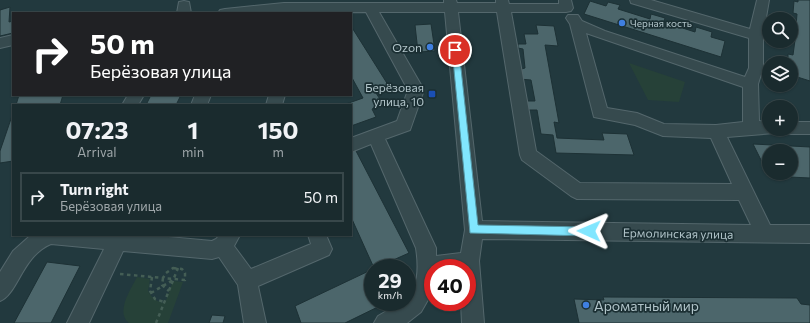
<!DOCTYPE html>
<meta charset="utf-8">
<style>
:root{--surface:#1a2b2e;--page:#233336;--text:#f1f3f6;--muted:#9fa7aa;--line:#38474a}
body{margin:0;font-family:Commissioner,sans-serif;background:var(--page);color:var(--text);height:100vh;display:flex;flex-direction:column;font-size:15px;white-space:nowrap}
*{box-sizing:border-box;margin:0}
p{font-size:13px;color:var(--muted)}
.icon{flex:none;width:22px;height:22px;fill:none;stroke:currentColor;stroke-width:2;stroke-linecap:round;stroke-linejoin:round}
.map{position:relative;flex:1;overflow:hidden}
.panel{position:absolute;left:12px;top:104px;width:340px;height:132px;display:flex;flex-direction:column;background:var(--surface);border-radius:0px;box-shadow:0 1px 3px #0004,0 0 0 1px var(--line)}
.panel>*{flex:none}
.top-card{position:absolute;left:12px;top:12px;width:340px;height:84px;border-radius:0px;box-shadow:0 1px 3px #0004,0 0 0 1px var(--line);background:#202124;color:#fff;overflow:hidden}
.controls{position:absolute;left:762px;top:12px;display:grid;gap:8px}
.controls a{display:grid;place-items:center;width:36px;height:36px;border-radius:50%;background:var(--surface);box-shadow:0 1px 3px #0004,0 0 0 1px var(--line);font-size:20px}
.speed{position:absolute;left:364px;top:259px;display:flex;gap:8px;font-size:20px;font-weight:700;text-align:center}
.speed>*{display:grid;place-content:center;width:52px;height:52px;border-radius:50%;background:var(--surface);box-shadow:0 1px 3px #0004,0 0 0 1px var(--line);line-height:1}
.speed small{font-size:10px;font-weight:400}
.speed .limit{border:6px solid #d22;background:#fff;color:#111}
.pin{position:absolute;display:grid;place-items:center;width:34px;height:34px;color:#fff;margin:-17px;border:2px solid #fff;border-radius:50%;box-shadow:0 1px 4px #0007}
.me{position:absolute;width:44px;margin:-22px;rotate:271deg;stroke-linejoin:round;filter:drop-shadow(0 0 3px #0008)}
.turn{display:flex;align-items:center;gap:14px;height:84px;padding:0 12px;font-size:18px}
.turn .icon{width:52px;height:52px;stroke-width:2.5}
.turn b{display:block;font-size:28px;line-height:34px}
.eta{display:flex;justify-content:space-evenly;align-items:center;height:68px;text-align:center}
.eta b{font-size:24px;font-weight:700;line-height:28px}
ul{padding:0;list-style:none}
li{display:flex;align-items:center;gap:12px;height:50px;margin:0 8px 6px;padding:0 4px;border:2px solid var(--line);border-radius:0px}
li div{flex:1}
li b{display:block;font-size:15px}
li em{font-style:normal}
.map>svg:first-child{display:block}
</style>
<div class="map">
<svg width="810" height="323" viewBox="0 0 810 323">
<rect width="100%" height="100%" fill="#22393e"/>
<!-- green -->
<path fill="#264138" d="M629,63L685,82L679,102L648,100Z
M137,277L150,279L148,291C152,298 156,302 165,303L173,281L183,282L168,323H129C115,312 131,289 137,277Z"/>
<!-- building -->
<path fill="#4c666b" stroke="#1d3135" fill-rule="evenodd" d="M798,0H810V81L791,75L792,66L791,63H788V54L793,55L795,40L791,39V24L796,26L797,14L793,13L794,1L798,2Z
M590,1L606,6L608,2L620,5L618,9L650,19L651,14L665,18L664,22L695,32L696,27L712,32L711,37L725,41L721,57L584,14Z
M10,7L9,22L13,21V33L0,36V10Z
M431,24L435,51L418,52L415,25Z
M536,25L554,26L558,46L545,45L559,123L554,122L557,138L604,140L602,133L627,134L634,155L556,153L553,135L541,134L537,110H526L525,101H535L531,80L519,79L518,70L525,68L523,49L518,48V44H526L524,34H538Z
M351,26L390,88L376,93L383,104L372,109L376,117L351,126V105H343L363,98L351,76Z
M19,95H63L60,105H16Z
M151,95H181L176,105H146Z
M13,113V161L0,163V151Z
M753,144L810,147V178L769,176ZM769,151H791V173H769Z
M355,149L409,253L391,261L394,268H374L351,217V151Z
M47,262L80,266L51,323H14Z
M373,269V302H388L345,323H301L295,306Z
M603,297L797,298L801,304L810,305V323H579L574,299L604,300Z
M212,315L225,316L223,323H209Z"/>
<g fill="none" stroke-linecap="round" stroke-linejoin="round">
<!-- minor casing -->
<g stroke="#54676c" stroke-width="2">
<path id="minor" d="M444,0H456L457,3H496V0H508L509,4H559V0H571L573,8L571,11L566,12H511L536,151L580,183L732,184L711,138L663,136L635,125L594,117L570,24L566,18L568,15H578L582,21L605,31L745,77L749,68V38L631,3L630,0H651L750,29L757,0H769L763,35V68L758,84L759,121L769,122V129H777L775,133L727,137L770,225H810V243L482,239L479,261L484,323H462L461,302H467V268H433V291L421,312L407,323H374L378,316L402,302H407C407,296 411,293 414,288C419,275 418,261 416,248L371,144L351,152V138L397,121L408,90L366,12L218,13L220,10L225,9L284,3H444ZM379,12H445L465,230L461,253L436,256V248L385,139L410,130L424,90ZM458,12H497L520,155L522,160L571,196L577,199L739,200L751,225L482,221ZM586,33L743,87V122L716,125L664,124L637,113L607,108Z
M184,1L189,2L191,13H177L179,2Z
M13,35V45L0,48V38Z
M128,95H144L138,105H122Z
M195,95H211L207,105H191Z
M269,95H285L282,105H266Z
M791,122H810V134H791L785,133L783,129H791Z
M31,235H147L212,241L216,239L220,235H240L234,246L251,269L311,244L308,235H326L332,249L329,255L258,286L266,323H244L238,285L219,257L212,259L123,251L89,323H67L104,249L51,244C22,256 18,294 0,301V272L13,251Z"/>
</g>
<!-- path -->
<path stroke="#445e55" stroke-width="2.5" stroke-dasharray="3.5 3.5" stroke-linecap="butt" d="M173,268L182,269L185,273V280L163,278L166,273Z
M120,274L163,278
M152,277L150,291L155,299L164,302
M163,278L162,285L169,291
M151,293L173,280
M156,323L178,268"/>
<!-- minor -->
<use href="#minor" fill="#364a4e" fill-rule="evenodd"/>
</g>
<!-- route -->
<path fill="#81e6fe" stroke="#5496a5" d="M455,47L459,50L478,225L589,227L593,228L594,231L593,235L589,236L470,233L452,50Z"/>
<!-- markers -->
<g fill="#3f7fe0" stroke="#1b2f33" stroke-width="1.5">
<circle cx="622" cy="23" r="4"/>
<circle cx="430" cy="47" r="4"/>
<circle cx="586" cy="305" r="4"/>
</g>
<rect fill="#1a4fb4" stroke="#1b2f33" stroke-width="1.5" x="428" y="90" width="8" height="8" rx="2"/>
<g text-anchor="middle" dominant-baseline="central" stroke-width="3.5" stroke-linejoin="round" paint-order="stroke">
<!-- far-poi labels -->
<g font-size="10" fill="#b1c4c9" stroke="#1b2f33" text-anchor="start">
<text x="630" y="23">Черная кость</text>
</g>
<!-- poi labels -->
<g font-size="12" fill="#b1c4c9" stroke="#1b2f33" text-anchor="end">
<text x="422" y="47">Ozon</text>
<text x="424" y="87">Берёзовая<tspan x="424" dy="14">улица, 10</tspan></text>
</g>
<!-- street labels -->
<g font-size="12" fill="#b1c4c9" stroke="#1b2f33">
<text transform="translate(678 233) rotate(1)">Ермолинская улица</text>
</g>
<!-- near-poi labels -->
<g font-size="14" fill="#b1c4c9" stroke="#1b2f33" text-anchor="start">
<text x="594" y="305">Ароматный мир</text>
</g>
</g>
</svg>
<div class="controls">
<a><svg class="icon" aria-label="search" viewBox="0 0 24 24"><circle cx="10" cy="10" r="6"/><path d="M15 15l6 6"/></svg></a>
<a><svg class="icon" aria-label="layers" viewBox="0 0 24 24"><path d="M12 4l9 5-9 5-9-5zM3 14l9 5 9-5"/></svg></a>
<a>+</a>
<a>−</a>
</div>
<div class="speed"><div>29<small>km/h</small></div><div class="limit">40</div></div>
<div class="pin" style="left:455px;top:50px;background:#d93025"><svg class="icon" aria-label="arrive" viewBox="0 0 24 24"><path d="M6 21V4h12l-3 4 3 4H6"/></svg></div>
<svg class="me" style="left:589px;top:231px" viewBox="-20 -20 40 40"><path d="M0-17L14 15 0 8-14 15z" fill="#81e6fe" stroke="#fff" stroke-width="4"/></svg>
<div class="top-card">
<div class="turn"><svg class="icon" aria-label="right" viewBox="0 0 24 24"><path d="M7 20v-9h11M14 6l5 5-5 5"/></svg><div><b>50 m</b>Берёзовая улица</div></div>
</div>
<section class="panel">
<div class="eta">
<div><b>07:23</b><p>Arrival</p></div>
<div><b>1</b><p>min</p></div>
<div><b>150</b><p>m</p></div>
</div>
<ul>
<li><svg class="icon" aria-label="right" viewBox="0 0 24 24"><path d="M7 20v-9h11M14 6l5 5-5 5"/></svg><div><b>Turn right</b><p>Берёзовая улица</p></div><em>50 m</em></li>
</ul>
</section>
</div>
